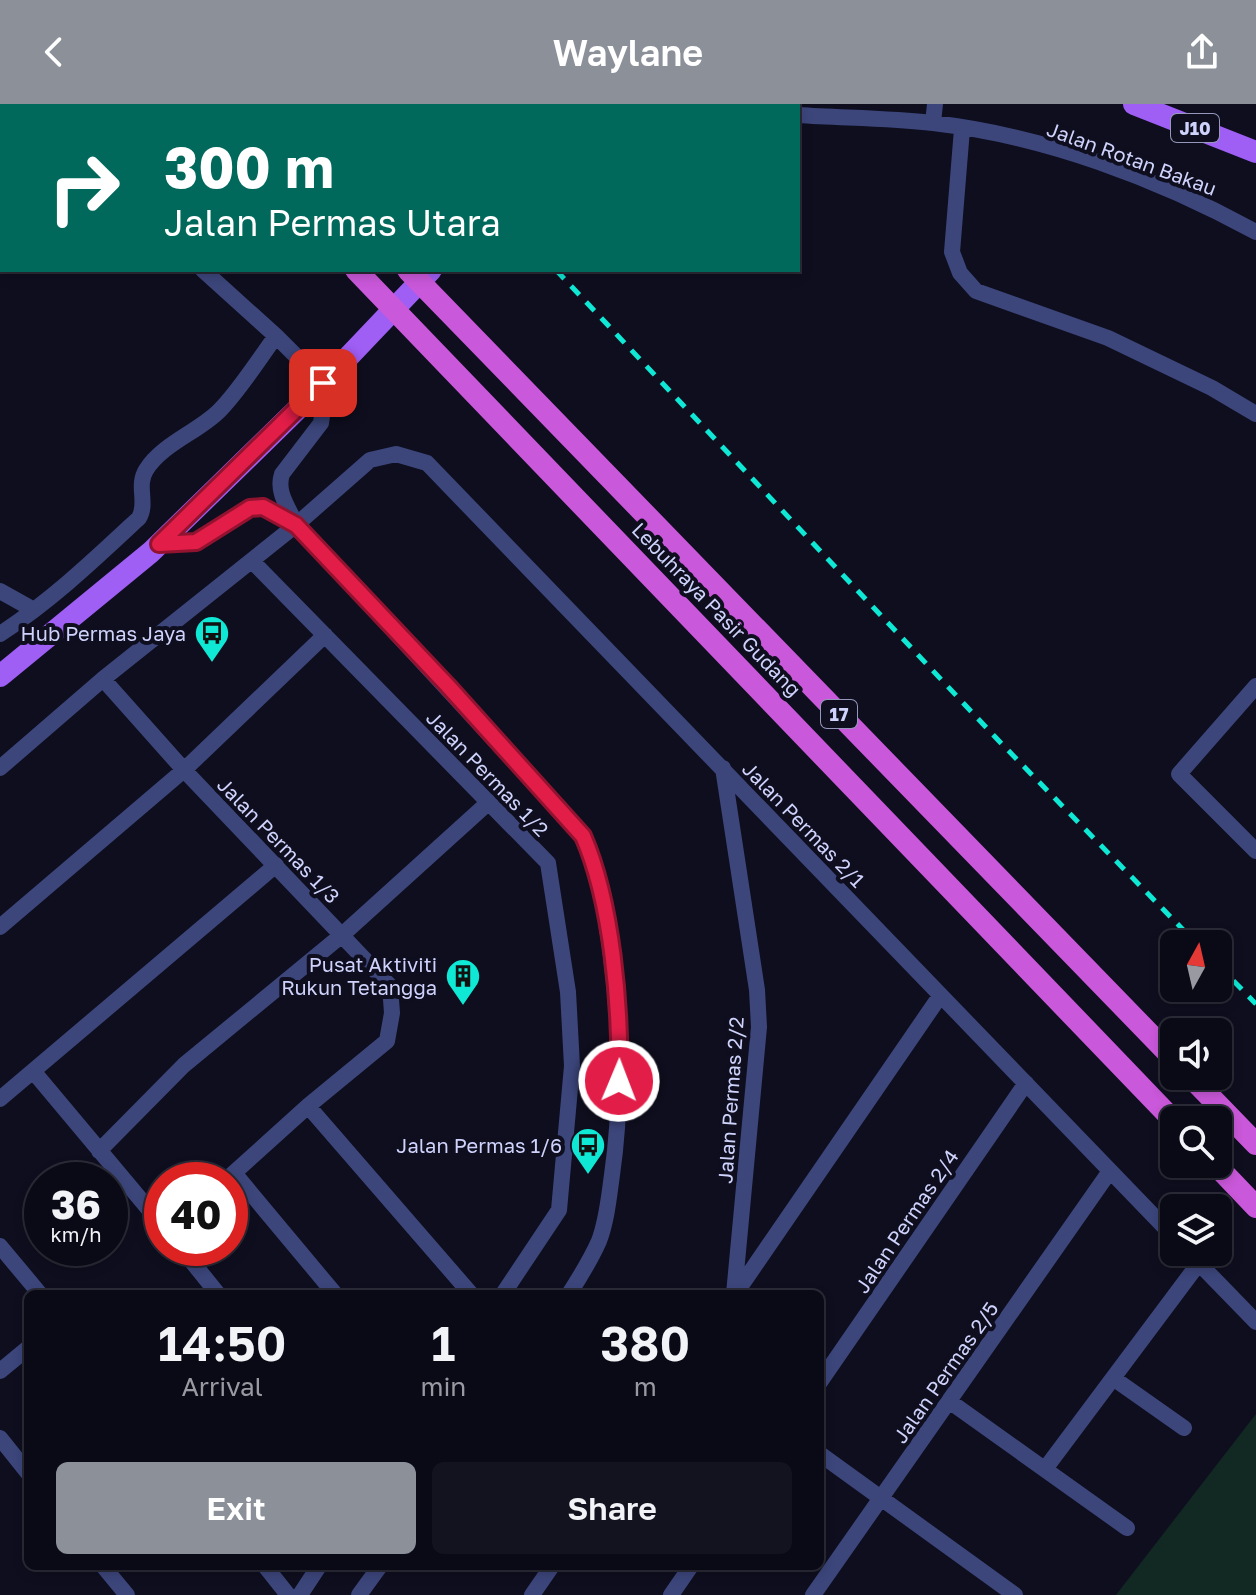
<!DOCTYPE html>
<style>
:root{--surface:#0a0a17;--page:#131320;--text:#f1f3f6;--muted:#999aa1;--line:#2a2b36;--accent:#8c9099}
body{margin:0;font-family:"Golos Text",sans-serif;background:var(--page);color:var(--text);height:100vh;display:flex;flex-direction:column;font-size:30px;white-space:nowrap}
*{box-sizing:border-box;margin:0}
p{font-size:26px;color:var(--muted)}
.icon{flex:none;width:44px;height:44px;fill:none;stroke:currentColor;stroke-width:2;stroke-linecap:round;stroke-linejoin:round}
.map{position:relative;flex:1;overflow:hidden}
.panel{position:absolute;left:24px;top:1186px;width:800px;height:280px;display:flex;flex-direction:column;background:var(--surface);border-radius:12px;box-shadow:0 4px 12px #0003,0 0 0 2px var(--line)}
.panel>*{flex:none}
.hud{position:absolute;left:0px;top:0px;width:800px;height:168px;box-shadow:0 4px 12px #0003,0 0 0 2px var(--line);background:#00695c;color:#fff;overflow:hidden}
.needle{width:52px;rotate:8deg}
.buttons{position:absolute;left:1160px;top:826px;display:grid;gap:16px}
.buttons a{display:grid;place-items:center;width:72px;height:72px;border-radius:12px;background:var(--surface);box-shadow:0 4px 12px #0003,0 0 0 2px var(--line);font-size:40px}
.speed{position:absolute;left:24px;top:1058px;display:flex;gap:16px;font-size:40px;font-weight:700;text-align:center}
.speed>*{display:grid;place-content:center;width:104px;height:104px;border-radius:50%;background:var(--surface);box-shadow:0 4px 12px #0003,0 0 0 2px var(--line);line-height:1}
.speed small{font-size:20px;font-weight:400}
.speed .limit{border:12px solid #d22;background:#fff;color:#111}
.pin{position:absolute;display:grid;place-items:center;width:68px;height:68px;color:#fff;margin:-34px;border-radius:16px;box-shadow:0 4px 12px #0006}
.me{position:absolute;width:88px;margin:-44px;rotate:1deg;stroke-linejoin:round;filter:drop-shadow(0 0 6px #0008)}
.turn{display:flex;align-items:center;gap:28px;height:168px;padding:0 32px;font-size:36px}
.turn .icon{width:104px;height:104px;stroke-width:2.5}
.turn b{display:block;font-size:56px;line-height:68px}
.eta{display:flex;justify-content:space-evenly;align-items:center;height:136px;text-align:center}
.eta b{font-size:48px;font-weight:600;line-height:56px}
.button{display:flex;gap:16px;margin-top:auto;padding:16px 32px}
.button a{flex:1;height:92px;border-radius:12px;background:var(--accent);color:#fff;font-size:32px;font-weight:600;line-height:92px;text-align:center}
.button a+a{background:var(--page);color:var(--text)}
header{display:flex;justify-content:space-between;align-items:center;height:104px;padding:0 32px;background:var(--accent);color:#fff;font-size:36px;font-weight:600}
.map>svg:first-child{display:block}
</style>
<header><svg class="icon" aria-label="back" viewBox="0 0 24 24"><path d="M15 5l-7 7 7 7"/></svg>Waylane<svg class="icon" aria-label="share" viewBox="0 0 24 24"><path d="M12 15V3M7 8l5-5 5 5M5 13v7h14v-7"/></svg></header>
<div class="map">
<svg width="1256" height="1491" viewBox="0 0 1256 1491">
<rect width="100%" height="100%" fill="#0e0e1f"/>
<!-- green -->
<path fill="#122923" d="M1256,1310V1491H1116Z"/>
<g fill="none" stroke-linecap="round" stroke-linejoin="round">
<!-- minor -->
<path stroke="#3c467b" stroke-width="16" d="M798,11C843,14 888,14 933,19C1045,32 1157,74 1256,128
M933,19L935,0
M962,25L952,148L960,169L976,187L1108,234L1212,284L1256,310
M0,38L2,37
M203,166L276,232L323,279
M252,457L548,759L568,888L572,962L559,1106L503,1190
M0,487L34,506
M0,530C51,497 95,455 139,414C148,399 136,382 146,366C162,340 198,328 219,307C239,287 259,255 276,232
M103,575L184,666L390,882L392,909L387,937L308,1002L226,1076
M1256,582L1179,670L1256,747
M0,664L103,575L296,421L370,356L396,350L427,359L1174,1133
M723,664L757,886L759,923L734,1190
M0,823L184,666L325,531
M33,967L162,1121
M0,995L276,761
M308,1002L471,1190
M99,1047L184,961L342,831L489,698
M234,1069L335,1190
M0,1142L40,1190
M181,1144L218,1190
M1188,1148L1256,1218
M736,1189L940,892
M0,1267L28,1244
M1113,1274L1184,1324
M820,1278L1026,979
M949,1297L1127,1424
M0,1334L28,1369
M820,1350L1015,1491
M1045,1365L1199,1159
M103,1462L127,1491
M265,1462L288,1491
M300,1491L319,1462
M532,1491L552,1462
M671,1491L691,1462
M813,1491L1110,1067"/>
<!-- tertiary -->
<path stroke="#3c467b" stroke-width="16" d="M296,420C288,403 276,388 282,370L321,319L322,312L315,288
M159,440L196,438L250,404L263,403L296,421L583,732C599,768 604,805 610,844C620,920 623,995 612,1071C609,1092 607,1116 599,1137C591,1155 580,1173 569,1190
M359,1491L380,1462"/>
<!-- primary -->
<path stroke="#9f5ef4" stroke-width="22" d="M1134,0L1256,48
M544,2L545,0
M571,2L572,0
M0,572L151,448L315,288L431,166"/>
<!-- trunk -->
<path stroke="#ca58da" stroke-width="22" d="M194,0L195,2
M246,0L248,2
M356,166L1174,1017
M408,166L1174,955
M1190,972L1256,1040
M1215,1060L1256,1103"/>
<!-- rail -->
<path stroke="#0fe8d4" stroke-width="5" stroke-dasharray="12 10" stroke-linecap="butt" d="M398,0L400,2
M556,166L999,637L1197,840
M1218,861L1256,900"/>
</g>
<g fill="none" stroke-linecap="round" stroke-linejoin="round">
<!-- route casing -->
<g stroke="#92132f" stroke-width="20">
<path id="route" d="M323,279L159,440L196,438L250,404L263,403L296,421L448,582L583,732C612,798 621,904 619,977"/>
</g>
<!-- route -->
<use href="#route" stroke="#e11d48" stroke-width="14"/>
</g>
<!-- icons -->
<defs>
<g id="bus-pin" transform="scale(1.8)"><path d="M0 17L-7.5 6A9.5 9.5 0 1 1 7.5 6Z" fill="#0fe8d4" stroke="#0e0e1f"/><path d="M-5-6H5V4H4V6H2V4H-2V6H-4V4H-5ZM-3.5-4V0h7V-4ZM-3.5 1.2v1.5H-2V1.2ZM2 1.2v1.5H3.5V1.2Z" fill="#111"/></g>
<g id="building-pin" transform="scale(1.8)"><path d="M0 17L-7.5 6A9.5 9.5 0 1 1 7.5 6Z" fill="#0fe8d4" stroke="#0e0e1f"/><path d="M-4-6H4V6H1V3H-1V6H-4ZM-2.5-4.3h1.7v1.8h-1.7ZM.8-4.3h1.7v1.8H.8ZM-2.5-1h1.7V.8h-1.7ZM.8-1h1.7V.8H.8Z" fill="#111"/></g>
</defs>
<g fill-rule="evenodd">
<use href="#bus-pin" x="212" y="529"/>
<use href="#building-pin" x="463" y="872"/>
<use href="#bus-pin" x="588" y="1041"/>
</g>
<g text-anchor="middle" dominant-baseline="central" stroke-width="8" stroke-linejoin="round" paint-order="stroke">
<!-- shield labels -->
<g fill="#0e0e1f" stroke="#9598ba" stroke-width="2">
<rect x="1171" y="10" width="48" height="28" rx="6"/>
<rect x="821" y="596" width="36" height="28" rx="6"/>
</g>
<g font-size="18" font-weight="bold" fill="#cfd3fc">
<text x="1195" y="24">J10</text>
<text x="839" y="610">17</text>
</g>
<!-- street labels -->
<g font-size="20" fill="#cfd3fc" stroke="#0e0e1f">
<text transform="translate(1132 54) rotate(20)">Jalan Rotan Bakau</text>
<text transform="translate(717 505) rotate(46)">Lebuhraya Pasir Gudang</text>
<text transform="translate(488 669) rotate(46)">Jalan Permas 1/2</text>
<text transform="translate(804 720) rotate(46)">Jalan Permas 2/1</text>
<text transform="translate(279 736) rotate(46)">Jalan Permas 1/3</text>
<text transform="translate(730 996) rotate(-86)">Jalan Permas 2/2</text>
<text transform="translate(906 1117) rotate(-56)">Jalan Permas 2/4</text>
<text transform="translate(945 1268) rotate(-55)">Jalan Permas 2/5</text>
</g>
<!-- poi labels -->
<g font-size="20" fill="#cfd3fc" stroke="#0e0e1f" text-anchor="end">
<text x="186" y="529">Hub Permas Jaya</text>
<text x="437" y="860">Pusat Aktiviti<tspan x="437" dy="23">Rukun Tetangga</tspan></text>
<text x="562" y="1041">Jalan Permas 1/6</text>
</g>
</g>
</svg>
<div class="buttons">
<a><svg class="needle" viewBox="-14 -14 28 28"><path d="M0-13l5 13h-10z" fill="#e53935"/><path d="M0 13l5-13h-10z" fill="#999aa1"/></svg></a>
<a><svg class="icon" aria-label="sound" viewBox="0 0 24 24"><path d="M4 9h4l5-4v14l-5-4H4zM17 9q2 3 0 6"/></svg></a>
<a><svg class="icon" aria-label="search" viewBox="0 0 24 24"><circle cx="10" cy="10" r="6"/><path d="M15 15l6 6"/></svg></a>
<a><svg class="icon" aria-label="layers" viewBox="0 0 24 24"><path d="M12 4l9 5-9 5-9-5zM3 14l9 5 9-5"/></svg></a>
</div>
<div class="speed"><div>36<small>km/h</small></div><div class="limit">40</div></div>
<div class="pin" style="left:323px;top:279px;background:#d93025"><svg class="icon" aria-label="arrive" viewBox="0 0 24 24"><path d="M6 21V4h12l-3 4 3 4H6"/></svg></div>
<svg class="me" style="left:619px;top:977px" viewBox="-20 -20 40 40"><circle r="17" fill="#e11d48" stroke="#fff" stroke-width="3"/><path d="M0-11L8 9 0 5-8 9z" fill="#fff"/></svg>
<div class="hud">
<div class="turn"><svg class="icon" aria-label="right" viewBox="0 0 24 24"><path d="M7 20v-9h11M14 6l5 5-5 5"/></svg><div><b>300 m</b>Jalan Permas Utara</div></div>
</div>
<section class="panel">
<div class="eta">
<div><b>14:50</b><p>Arrival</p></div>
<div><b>1</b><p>min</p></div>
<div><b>380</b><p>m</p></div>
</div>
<div class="button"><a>Exit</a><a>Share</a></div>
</section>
</div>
